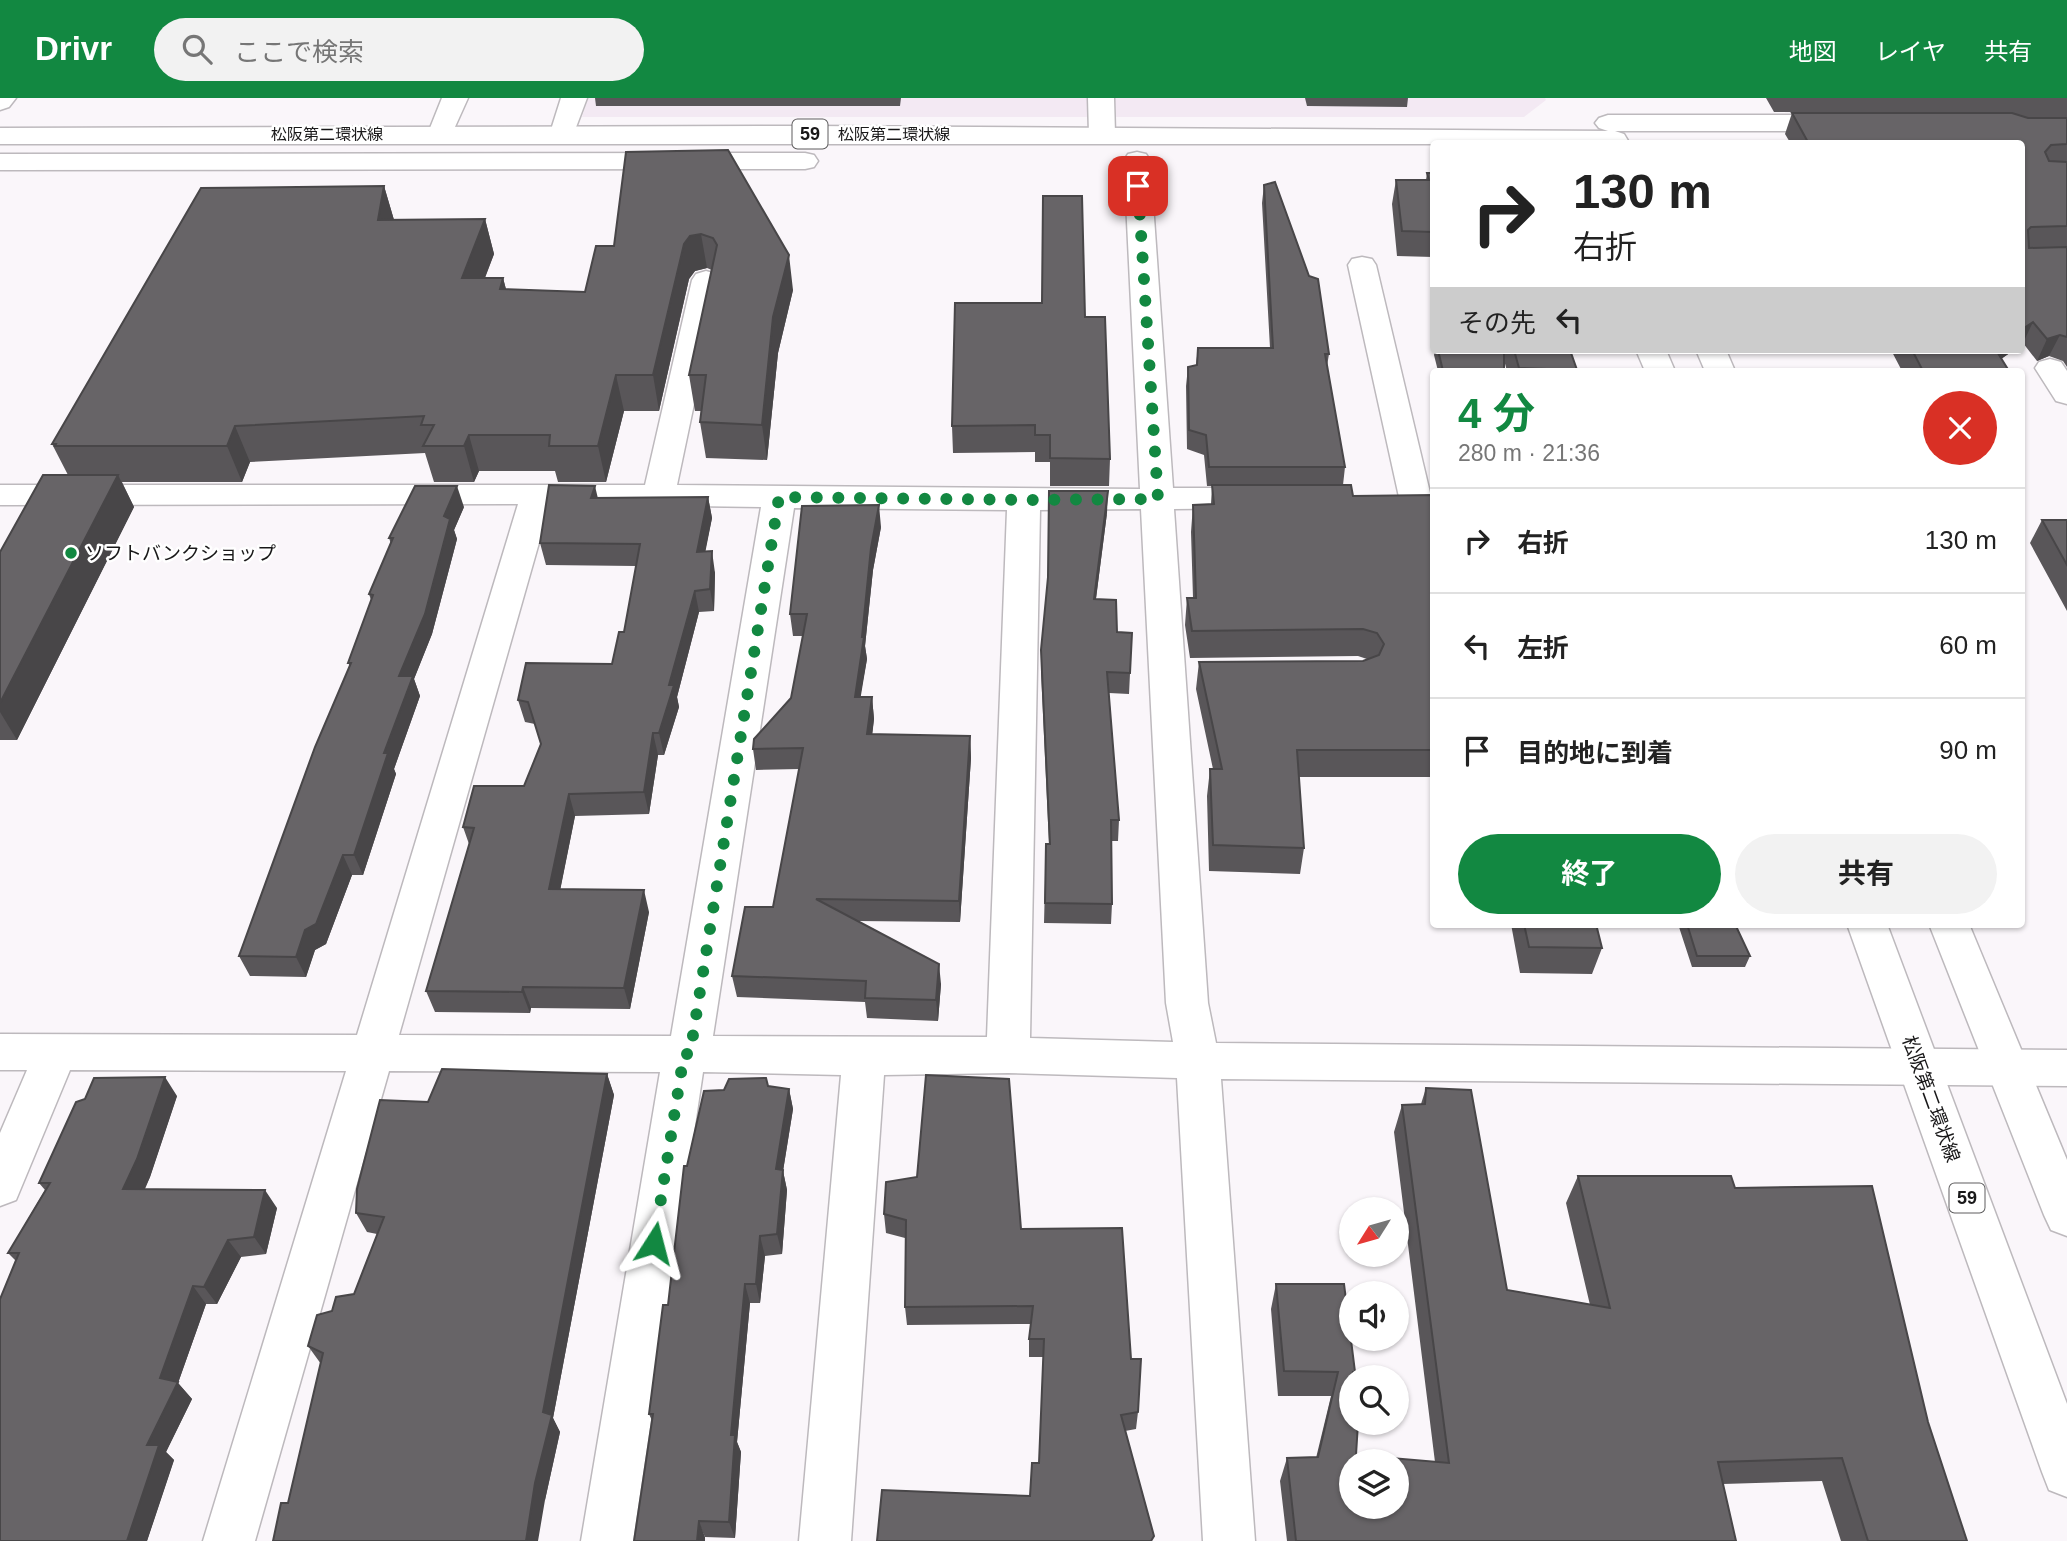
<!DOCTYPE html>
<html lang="ja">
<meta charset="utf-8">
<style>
:root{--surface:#fff;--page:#f2f2f2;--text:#222;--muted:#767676;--line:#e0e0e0;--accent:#128841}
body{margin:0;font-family:Arial,"Noto Sans JP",sans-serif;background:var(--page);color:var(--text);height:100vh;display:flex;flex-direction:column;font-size:26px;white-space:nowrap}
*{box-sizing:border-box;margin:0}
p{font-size:23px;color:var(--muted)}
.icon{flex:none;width:38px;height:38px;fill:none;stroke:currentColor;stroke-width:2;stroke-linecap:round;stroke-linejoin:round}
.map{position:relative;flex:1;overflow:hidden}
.sheet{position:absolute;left:1430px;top:270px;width:595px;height:560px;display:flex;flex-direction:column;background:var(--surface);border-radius:7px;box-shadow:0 2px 5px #0004}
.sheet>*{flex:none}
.banner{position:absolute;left:1430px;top:42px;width:595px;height:214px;border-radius:7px;box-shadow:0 2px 5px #0004;background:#fff;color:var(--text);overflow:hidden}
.needle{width:46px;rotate:233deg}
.fabs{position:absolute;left:1339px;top:1099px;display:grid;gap:14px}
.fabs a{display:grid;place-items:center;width:70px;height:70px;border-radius:50%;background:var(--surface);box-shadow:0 2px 5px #0004;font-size:35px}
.pin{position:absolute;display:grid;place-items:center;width:60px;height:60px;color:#fff;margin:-30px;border-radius:14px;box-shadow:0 4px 10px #0006}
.me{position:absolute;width:77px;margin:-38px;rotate:9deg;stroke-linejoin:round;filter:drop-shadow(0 0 5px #0008)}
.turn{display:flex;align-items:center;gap:24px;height:147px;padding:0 28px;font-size:32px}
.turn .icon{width:91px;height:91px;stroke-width:2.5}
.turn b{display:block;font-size:49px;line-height:60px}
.then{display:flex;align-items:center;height:66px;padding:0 28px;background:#0003;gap:14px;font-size:26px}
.round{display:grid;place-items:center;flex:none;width:74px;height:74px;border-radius:37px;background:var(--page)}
.overview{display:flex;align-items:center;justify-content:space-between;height:119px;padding:0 28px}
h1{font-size:42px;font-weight:700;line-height:52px;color:var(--accent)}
.action{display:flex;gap:14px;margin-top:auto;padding:14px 28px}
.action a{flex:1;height:80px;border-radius:42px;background:var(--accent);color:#fff;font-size:28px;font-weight:700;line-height:80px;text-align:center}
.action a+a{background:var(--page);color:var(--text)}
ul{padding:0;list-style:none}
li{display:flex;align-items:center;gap:21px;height:105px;padding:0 28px;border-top:2px solid var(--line)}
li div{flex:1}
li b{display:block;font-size:26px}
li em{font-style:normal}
header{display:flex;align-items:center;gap:42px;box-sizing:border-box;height:98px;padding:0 35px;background:var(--accent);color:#fff}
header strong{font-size:33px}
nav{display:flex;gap:38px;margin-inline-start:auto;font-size:24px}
.search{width:490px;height:63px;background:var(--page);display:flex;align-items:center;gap:18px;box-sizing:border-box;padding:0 24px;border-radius:38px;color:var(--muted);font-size:26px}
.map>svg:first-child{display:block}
</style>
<header>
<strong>Drivr</strong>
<div class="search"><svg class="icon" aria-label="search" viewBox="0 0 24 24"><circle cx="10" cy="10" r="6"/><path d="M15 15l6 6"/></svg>ここで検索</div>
<nav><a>地図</a><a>レイヤ</a><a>共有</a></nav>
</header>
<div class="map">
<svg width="2067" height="1443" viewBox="0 0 2067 1443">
<rect width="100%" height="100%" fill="#faf6fa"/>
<!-- built -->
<path fill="#f3e9f3" d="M588,0H1545L1546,2L1524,19H582Z"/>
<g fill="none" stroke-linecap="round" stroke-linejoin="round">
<!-- minor casing -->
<g stroke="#bdb9bd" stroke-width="3">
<path id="minor" d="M0,0H16L9,9L0,12Z
M442,0H468L450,40L441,43L432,40L428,35Z
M561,0H587L572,40L563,43L554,40L550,35Z
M1088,0H1114L1115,36L1111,41L1102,44L1093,41L1089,36Z
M1608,17H1842L1851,20L1855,25L1851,30L1842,33H1608L1599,30L1595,25L1599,20Z
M1137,54L1146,56L1150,62L1173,390H1265L1276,393L1281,400L1276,407L1265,410L1174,411L1208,905L1216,945L2067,952V988L1221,981L1255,1443H1203L1177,980L1008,975L884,977L851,1443H799L841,977L703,974L633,1443H581L660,974L389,973L255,1443H203L346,973L70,972L16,1102L0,1108V1035L27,972H0V936L357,937L518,406L0,407V387H645L692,182L696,176L706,173L716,176L720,182L677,387L1140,391L1124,62L1128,56ZM550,406L761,409L671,938L399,937ZM794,410L1007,412L987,939L713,938ZM1141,411L1166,905L1173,944L1030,940L1040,412Z
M1362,159L1372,161L1376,167L1431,399L1426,406L1415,409L1404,406L1399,399L1348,167L1352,161Z
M2050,261L2061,264L2067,273V306L2056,303L2035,270L2039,264Z"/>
</g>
<!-- major casing -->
<g stroke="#bdb9bd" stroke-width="3">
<path id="major" d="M807,28L1615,33L1624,36L1630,46H0V30Z
M805,55L814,57L818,63L814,69L805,71L0,72V56Z
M1636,252H1666L1675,273H1645Z
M1696,252H1726L1735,273H1705Z
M1847,826H1887L2067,1306V1399L2049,1392L2042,1374Z
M1929,826H1969L2067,1062V1138L2051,1132L2044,1117Z"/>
</g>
<!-- minor -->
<use href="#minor" fill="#fff" fill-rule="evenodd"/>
<!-- major -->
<use href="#major" fill="#fff" fill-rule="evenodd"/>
</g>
<!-- wall -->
<path fill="#595659" d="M595,0H901L900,8H596Z
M1305,0H1408L1407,9L1307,8Z
M1766,0H2067V269L2063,263L2049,258L2037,263L2023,245L2021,46H1791L1785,36L1792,15H2011L1774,14Z
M626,54L793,192L778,255L767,362L706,360L700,324L702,313H695L689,277L712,172L707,170L695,173L689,181L659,313H624L606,384H558L555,373H479L474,384H434L425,355L250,364L242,384H122L134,409L17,642H0V454L68,377L52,346L384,88L394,122L485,121L494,156L485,180H503L506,191L585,194L614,148Z
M1427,75H1433V159L1397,158L1392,106L1396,82H1426Z
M1264,87L1329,256L1327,268L1345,369L1343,387L1353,398L1433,397V679H1299L1304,750L1300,776L1209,773L1207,698L1210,671H1213L1196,591L1199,564L1363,563L1367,561L1358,558L1190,560L1185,527L1187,500H1193L1191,434L1193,407L1211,406L1212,388H1207L1204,357L1187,351L1186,288L1188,269L1196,267L1198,250H1270L1262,105Z
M1085,219L1110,361L1109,388H1050V364H1035V354L953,355L952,328Z
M1435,252H1570L1577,272V273H1507L1504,262V273H1438L1434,257Z
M1891,252H2014L2001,261L2009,273H1902Z
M708,399L712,420L705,453L715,475L714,513L699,514L677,599L679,609L664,657H658L649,716L575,718L560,792L649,814L630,911L531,910L530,915L435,914L426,893L469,746L463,729L524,688L541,646L535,626L525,624L518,602L612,566L624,534L636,468L546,467L540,445L597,400Z
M464,409L454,432L457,441L432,536L414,581L420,598L394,671L396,676L363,777H352L326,846L315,852L306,879L250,878L239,858L350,568L348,565L371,502L369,496L391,446L389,440Z
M1107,415L1096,501L1117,534L1132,535L1129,596L1109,595L1119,722L1118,743H1111L1112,806L1111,826L1044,825L1046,746H1049L1041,573V552Z
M2042,422H2067V513L2030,445Z
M881,429L873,472L865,548L867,561L860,599H872L874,621L872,636L970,638L971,660L960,824L857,823L941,886L938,923L867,920L865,904L737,899L732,878L773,809L799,671L756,672L753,651L791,600L803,538H793L790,516Z
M1511,826H1596L1602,850L1592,876L1520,875Z
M1678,826H1735L1750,858L1745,869H1692Z
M607,976L614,997L553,1320L560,1334L545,1402L321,1266L308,1248L332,1213L354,1196L377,1136L367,1134L356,1115L428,1004Z
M768,988L789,991L793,1011L783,1073L787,1092L782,1156L765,1158L760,1205H750L737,1344L741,1354L735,1440L705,1439L649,1316L668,1207L687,1068L724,992Z
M1426,990L1507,1192L1590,1207L1566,1105L1578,1078L1735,1090L1928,1324L1967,1443H1841L1822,1383L1723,1386L1736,1443H1287L1280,1383L1287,1360H1316L1331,1298H1278L1271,1211L1276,1186H1344L1356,1357L1435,1364L1394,1034L1402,1007L1421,1006Z
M177,998L150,1079L145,1091L277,1110L266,1156L241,1159L217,1206H206L178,1285L192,1301L166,1354L174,1362L147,1443L16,1163L8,1155L45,1092L39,1085L85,1001Z
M884,1116L1021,1131L1131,1261L1138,1314L1136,1331L1125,1333L1030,1398L1039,1365L1043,1259H1029V1241L1031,1226L907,1227L905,1209V1140L886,1135Z"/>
<!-- shaded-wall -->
<path fill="#484648" d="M384,88L394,122H378Z
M485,121L494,156L471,215L462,180Z
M701,136L707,170L695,173L689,181L659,313L653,277L684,146L690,138Z
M789,157L793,192L778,255L767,362L762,327L773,219Z
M503,180L512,215L500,191Z
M2033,224L2023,245L2021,247V232Z
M2060,237L2049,258L2037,263L2047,241Z
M1994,252H2014L1985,272Z
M616,277L624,313L606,384L598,348Z
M235,328L250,364L242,384L227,348Z
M469,337L479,373L474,384L464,348Z
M118,377L134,409L17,642L0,614V605Z
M457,388L464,409L454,432L457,441L432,536L414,581L420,598L394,671L396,676L363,777L354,757L384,655L399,578L444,418Z
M595,388L600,409L591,400Z
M1108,393L1107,415L1093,523L1094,501Z
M708,399L712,420L701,476L697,454Z
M879,407L881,429L873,472L865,548L867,561L857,621L855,599L871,450Z
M712,453L715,475L714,513L710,491Z
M695,493L699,514L677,599L679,609L664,657L659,635L669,587Z
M872,599L874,621L870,657L867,636Z
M653,635L658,657L649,716L644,694Z
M970,638L971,660L960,824L959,803Z
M569,696L575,718L556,813L549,791Z
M343,757L352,777L326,846L315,852L306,879L296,859L305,832Z
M644,792L649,814L630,911L624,890Z
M939,866L941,886L938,923L936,902Z
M523,889L531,910L530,915L522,894Z
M607,976L614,997L553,1320L560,1334L545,1402L538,1443H526L543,1314Z
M165,979L177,998L150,1079L136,1109L123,1091Z
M789,991L793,1011L783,1073L787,1092L782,1156L777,1136L776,1071Z
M265,1092L277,1110L266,1156L254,1139Z
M760,1138L765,1158L760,1205L756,1186Z
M228,1142L241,1159L217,1206L204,1189Z
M745,1186L750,1205L737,1344L741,1354L735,1440L729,1424L731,1337Z
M193,1188L206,1206L178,1285L192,1301L166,1354L174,1362L147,1443H127L160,1280Z
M699,1423L705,1439V1443H697Z"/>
<!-- building -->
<path fill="#676467" stroke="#484648" stroke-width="2" fill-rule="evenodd" d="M1792,15H2012L2028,20H2067V46L2051,47L2045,54L2049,63L2067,64V128L2031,129L2028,132L2029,150L2067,149V239L2060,237L2047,241L2033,224L2021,232V46H1809Z
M728,52L789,157L773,219L762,327L700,324L706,277H689L717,147L713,140L701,136L690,138L684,146L653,277H616L598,348H549L550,337H469L464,348H423L434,327H421L424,318L235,328L227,348H55L56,346H52L201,90L384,88L378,122L485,121L462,180H503L500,191L585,194L596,148H614L626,54Z
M1427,75H1433V134L1402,133L1396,82H1429Z
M1275,84L1309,178L1318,181L1329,256H1325L1345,369H1209L1206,337L1189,332L1188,269L1197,267L1198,250H1273L1264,87Z
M1043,98H1082L1085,219H1105L1110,361L1050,360V337H1035V327L952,328L955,205H1042Z
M1438,252H1504V273H1443Z
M1514,252H1570L1577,272L1519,270Z
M1912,252H1996L2009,273H1923Z
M43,377H118L0,605V454Z
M549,387L595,388L591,400L708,399L697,454L712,453L710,491L695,493L669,587H674L659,635H653L644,694L569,696L549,791L644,792L624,890L523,889L522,894L426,893L474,730L463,729L474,688H524L541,646L528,604L518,602L526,565L612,566L619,534H624L640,446L540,445Z
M1212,387H1351L1353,398L1433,397V652H1297L1304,750L1213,747L1210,671H1222L1199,564L1363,563L1379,557L1384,546L1377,535L1363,531L1192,533L1187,500H1196L1193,407L1214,406Z
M415,388H457L444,418L450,421L425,516L399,578H413L384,655H388L354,757H343L316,826L305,832L296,859L239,858L315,649L351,565H348L373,497L369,496L393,440H389Z
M1049,393H1108L1094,501L1116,502L1117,534L1132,535L1130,575L1107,574L1119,722H1111L1112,806L1045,805L1046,746H1050L1041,552L1048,479Z
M879,407L871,450L862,539H864L855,599H872L867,636L970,638L959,803L816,801L939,866L936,902L865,900L866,883L732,878L745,809H773L803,650L753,651L754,641L791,600L807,516H790L802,408Z
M2042,422H2067V467Z
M1524,826H1596L1602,850L1529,849Z
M1687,826H1735L1750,858H1697Z
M442,971L607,976L543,1314L552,1317L535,1385L526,1443H273L281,1405H288L323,1255L308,1248L317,1217L332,1213L336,1199L354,1196L384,1119L356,1115L357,1091L380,1002L428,1004Z
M926,977L1009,981L1021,1131L1122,1130L1131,1261H1141L1138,1314L1121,1317L1154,1438L1151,1443H877L882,1392L1030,1398L1032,1365H1039L1044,1241H1029L1033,1208L905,1209L906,1122L884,1116L886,1084L917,1079Z
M165,979L137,1061L123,1091L265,1092L254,1139L228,1142L204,1189L193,1188L160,1280L178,1284L147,1347H159L127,1443H0V1201L19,1155H8L50,1085H39L76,1004L85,1001L94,980Z
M766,980L768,988L789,991L776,1071L783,1072L777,1136L760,1138L756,1186H745L731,1337H735L729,1424L699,1423L697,1443H634L653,1316H649L663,1207H668L684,1068H687L704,993L724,992L729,981Z
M1426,990L1471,992L1507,1192L1610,1210L1578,1078H1731L1735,1090L1872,1088L1928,1324L1967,1443H1868L1842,1360L1718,1364L1736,1443H1296L1287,1360L1318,1359L1338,1274L1284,1273L1276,1186H1344L1355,1274H1352L1361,1275L1360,1279H1351V1325H1358L1356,1357L1449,1365L1402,1007L1425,1006ZM1351,1363H1396V1409H1351Z"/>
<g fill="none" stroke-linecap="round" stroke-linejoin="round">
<!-- route -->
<path stroke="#128841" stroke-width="12" stroke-dasharray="0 21.6" d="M654,1145L684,956H690L779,399L1024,402L1158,401L1138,88"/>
</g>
<!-- markers -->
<circle fill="#128841" stroke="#fff" stroke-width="2.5" cx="71" cy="455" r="7"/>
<g text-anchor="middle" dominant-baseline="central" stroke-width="5" stroke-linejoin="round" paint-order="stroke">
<!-- far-street labels -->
<g font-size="16" fill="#191819" stroke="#fff">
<text x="327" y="36">松阪第二環状線</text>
<text x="894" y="36">松阪第二環状線</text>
</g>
<!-- shield labels -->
<g fill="#fff" stroke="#5e5d5e" stroke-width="2">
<rect x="792.5" y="21.5" width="35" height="29" rx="5"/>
<rect x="1949.5" y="1085.5" width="35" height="29" rx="5"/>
</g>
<g font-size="18" font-weight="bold" fill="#191819">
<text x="810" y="36">59</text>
<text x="1967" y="1100">59</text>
</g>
<!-- poi labels -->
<g font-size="19" fill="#191819" stroke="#fff" text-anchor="start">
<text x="85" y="455">ソフトバンクショップ</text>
</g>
<!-- street labels -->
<g font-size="19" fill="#191819" stroke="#fff">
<text transform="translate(1931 1001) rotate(70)">松阪第二環状線</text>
</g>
</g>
</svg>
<div class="fabs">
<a><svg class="needle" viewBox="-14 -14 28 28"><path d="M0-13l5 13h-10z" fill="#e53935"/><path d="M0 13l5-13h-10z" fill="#767676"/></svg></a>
<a><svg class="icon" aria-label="sound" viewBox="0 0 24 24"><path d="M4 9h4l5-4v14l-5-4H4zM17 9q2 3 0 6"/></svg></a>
<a><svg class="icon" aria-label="search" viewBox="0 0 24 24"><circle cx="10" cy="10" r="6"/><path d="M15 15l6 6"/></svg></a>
<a><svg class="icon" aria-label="layers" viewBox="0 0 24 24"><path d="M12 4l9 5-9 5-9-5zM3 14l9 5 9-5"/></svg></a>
</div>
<div class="pin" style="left:1138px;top:88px;background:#d93025"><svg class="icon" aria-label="arrive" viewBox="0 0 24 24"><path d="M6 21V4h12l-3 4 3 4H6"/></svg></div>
<svg class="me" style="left:654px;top:1145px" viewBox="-20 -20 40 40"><path d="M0-17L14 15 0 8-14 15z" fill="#128841" stroke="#fff" stroke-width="4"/></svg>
<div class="banner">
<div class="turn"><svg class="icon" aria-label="right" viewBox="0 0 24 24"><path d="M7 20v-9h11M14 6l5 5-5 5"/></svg><div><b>130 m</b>右折</div></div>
<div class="then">その先<svg class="icon" aria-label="left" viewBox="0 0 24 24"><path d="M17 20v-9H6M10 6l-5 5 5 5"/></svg></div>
</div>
<section class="sheet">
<div class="overview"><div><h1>4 分</h1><p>280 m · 21:36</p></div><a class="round" style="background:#d93025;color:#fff"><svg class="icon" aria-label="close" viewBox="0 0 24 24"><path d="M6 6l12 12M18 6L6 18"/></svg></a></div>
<ul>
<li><svg class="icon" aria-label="right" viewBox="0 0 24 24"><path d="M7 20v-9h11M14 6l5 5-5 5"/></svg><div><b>右折</b></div><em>130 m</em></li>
<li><svg class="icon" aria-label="left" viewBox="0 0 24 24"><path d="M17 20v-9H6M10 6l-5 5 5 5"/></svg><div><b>左折</b></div><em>60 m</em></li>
<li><svg class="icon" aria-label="arrive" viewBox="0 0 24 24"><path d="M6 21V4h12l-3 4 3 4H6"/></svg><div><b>目的地に到着</b></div><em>90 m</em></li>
</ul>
<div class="action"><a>終了</a><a>共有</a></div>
</section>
</div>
